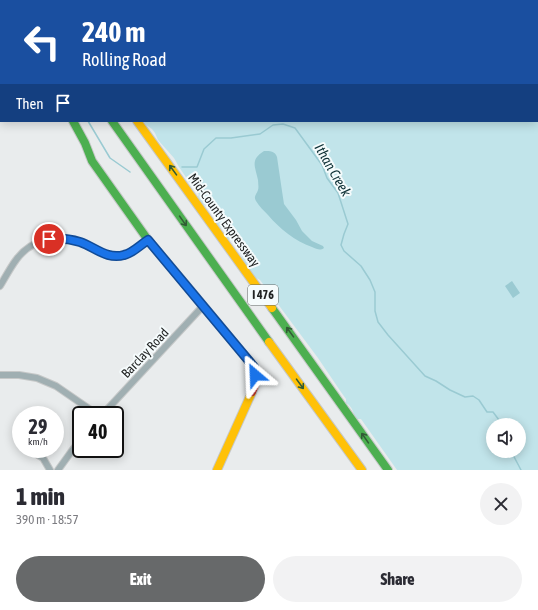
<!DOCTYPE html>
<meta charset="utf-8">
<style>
:root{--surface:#fff;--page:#f2f2f3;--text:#2b2b33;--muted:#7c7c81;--accent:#67696a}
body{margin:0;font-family:"Asap Condensed",sans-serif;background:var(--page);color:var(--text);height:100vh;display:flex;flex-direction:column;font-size:15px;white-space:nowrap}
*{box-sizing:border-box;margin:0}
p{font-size:13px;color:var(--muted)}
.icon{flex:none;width:22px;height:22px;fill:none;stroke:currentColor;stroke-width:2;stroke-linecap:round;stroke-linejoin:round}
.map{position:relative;height:470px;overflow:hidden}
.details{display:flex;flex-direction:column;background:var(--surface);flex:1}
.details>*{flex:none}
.hud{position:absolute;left:0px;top:0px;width:538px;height:122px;box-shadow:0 2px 10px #0003;background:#1a4fa0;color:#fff;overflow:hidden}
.tools{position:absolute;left:486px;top:418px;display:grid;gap:8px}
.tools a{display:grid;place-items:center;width:40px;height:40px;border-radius:50%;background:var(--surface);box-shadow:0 2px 10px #0003;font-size:20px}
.speed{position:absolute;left:12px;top:406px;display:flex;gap:8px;font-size:20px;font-weight:700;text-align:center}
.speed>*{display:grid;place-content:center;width:52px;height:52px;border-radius:50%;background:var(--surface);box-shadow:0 2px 10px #0003;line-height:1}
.speed small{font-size:10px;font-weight:400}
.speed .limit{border:2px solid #111;border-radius:6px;background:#fff;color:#111}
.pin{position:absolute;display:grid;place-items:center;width:34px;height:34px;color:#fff;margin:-17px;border:2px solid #fff;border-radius:50%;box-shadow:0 1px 4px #0007}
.me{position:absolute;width:44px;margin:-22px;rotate:334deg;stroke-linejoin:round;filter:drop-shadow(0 0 3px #0008)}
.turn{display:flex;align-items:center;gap:14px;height:84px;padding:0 16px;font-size:18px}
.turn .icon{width:52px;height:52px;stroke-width:2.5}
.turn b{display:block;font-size:28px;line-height:34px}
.then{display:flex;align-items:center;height:38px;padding:0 16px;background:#0003;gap:8px;font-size:15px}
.round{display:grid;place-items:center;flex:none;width:42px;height:42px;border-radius:21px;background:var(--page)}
.summary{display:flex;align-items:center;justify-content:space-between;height:68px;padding:0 16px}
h1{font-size:24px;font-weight:800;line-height:30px}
.primary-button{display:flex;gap:8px;margin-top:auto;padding:8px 16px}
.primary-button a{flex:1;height:46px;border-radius:24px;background:var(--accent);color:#fff;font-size:16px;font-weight:800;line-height:46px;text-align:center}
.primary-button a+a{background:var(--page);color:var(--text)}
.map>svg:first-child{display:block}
</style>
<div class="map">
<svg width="538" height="470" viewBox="0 0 538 470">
<rect width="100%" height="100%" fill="#e9eced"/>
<!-- green -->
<path fill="#c1e4ea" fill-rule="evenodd" d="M101,0H461L460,1H100Z
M537,56H538V470H397L361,419H356C352,412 354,408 346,403V399L341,392L318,358L260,280L251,275L243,259L241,254L234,242L227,238L226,231L217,225L216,218L208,206L204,205L198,197L199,194L192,186L179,167L174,158L158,140L155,133L152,129L146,125L144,121H537ZM493,425H519V451H493Z"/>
<!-- water -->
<path fill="#9acad2" d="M264,151C270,151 275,151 277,157L282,191L284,204L296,220L302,231L312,241L323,246L324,248C320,251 317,249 312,247C295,241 280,229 268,215C264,211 259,206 256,201C253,196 257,194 258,190C259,187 258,183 258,180C255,166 250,160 264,151Z
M512,281L520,293L513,298L505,286Z"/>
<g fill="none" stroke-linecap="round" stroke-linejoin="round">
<!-- stream -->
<path stroke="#9acad2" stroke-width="1.5" d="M3,0L4,1
M88,121L110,158L130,172
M182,167H197L204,149L216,138H231L260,134L273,125L283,124L295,128L322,165L327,178L338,193L348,224L344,234L341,245L344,251L361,266L370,280L375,292V311L378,322L388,335L425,376L436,381L450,390L465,397L473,396L479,400L487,412H493L499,420L500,425
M511,451L521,470"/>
<!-- street casing -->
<g stroke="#c6c8c8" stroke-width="8">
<path id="street" d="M524,0L525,1
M537,28L538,30
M0,286C5,278 10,268 16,260C31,239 58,233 82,243C95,249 106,258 122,256C132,254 140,246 148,240
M0,375H19L37,378L56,386L98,415
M102,415L203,306
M38,455L43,458L50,470
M58,470L71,452L81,439"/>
</g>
<!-- fast casing -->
<g stroke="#c6c8c8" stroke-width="10">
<path id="fast" d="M0,45L1,46
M73,121L85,143L92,161L148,240L185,284
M112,121L269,342
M272,308L388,470"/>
</g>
<!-- slow casing -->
<g stroke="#c6c8c8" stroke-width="10">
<path id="slow" d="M30,0L31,1
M137,121L272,308
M269,342L362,470
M217,470L252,392"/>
</g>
<!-- jam casing -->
<g stroke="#c6c8c8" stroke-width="10">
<path id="jam" d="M57,0L58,1
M185,284L254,367L256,383L252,392"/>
</g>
<!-- street -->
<use href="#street" stroke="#a0afb2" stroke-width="6"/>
<!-- fast -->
<use href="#fast" stroke="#4caf50" stroke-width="8"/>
<!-- slow -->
<use href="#slow" stroke="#ffc107" stroke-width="8"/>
<!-- jam -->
<use href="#jam" stroke="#c62828" stroke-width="8"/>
</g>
<!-- one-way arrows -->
<defs><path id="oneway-shaft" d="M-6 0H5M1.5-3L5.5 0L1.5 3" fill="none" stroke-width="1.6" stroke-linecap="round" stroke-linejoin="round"/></defs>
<g stroke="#325b35">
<use href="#oneway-shaft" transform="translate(173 170) rotate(-126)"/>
<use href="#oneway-shaft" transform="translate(183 221) rotate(55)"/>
<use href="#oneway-shaft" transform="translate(290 332) rotate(-126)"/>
<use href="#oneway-shaft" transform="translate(300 384) rotate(54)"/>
<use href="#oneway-shaft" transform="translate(365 438) rotate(-125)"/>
</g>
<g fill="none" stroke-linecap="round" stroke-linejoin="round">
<!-- route casing -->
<g stroke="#114b97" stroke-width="10">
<path id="route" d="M49,239C59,238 70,239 80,242C95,247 107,260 124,255C133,253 140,245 148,240L254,367L255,375"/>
</g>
<!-- route -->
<use href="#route" stroke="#1a73e8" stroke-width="7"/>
</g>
<g text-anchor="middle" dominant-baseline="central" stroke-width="4" stroke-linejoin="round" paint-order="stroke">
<!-- shield labels -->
<rect fill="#f5fbfc" stroke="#616464" stroke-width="1" x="248" y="285" width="30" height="20" rx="3"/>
<g font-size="12" font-weight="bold" fill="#212323">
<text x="263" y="295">I 476</text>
</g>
<!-- street labels -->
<g font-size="13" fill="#212323" stroke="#f5fbfc">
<text transform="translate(224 220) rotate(54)">Mid-County Expressway</text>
<text transform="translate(145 353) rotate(-47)">Barclay Road</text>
</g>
<!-- water labels -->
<g font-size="14" font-style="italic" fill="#0d3035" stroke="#f5fbfc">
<text transform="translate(333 170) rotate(60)">Ithan Creek</text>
</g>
</g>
</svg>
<div class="tools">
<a><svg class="icon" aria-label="sound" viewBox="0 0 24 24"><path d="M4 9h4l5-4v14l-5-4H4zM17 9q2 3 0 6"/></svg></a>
</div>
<div class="speed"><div>29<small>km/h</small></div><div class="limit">40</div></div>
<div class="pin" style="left:49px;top:239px;background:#d93025"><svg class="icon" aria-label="arrive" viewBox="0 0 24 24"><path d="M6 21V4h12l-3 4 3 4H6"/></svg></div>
<svg class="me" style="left:255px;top:375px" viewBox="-20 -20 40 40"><path d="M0-17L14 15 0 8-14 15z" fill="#1a73e8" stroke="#fff" stroke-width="4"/></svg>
<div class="hud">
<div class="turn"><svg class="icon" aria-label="left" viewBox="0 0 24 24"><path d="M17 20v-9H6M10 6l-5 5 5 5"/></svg><div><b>240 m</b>Rolling Road</div></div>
<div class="then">Then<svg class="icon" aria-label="arrive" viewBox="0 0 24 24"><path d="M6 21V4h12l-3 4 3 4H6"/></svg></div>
</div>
</div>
<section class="details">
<div class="summary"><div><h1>1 min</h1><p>390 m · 18:57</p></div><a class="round"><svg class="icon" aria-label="close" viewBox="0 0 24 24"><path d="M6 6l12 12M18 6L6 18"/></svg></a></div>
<div class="primary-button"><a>Exit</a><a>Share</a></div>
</section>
